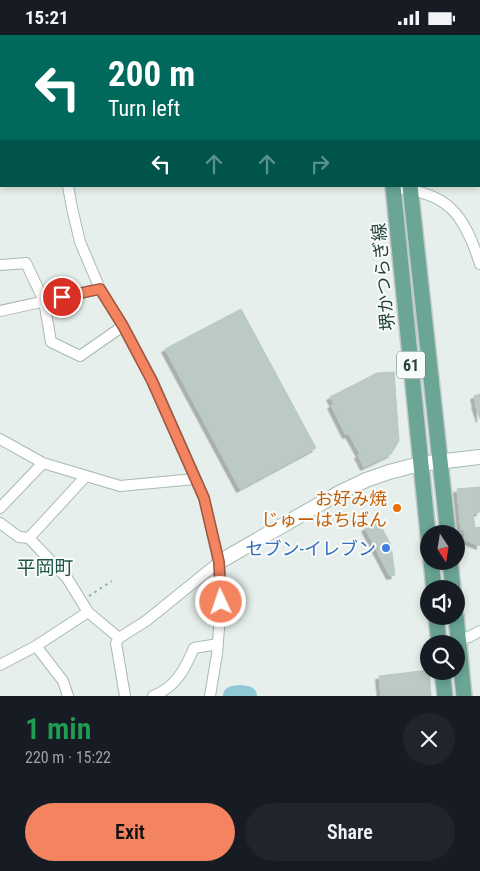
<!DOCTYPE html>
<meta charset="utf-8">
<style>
:root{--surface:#171b24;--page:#20242c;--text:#f1f3f6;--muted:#9ea1a6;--accent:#f4845f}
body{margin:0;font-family:"Roboto Condensed","Noto Sans JP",sans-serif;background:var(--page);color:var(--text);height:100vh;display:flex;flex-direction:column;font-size:19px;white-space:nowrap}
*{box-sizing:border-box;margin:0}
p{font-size:16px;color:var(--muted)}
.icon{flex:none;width:28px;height:28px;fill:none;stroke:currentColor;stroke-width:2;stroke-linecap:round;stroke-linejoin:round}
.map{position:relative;height:661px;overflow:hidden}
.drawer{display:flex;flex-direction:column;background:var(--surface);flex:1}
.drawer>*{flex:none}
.banner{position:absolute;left:0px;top:0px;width:480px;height:152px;box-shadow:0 2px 8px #0003;background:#00695c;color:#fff;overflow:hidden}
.needle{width:32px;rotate:168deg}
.fabs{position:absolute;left:420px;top:490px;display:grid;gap:10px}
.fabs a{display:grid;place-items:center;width:45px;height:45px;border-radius:50%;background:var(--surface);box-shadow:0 2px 8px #0003;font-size:25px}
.pin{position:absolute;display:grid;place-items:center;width:42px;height:42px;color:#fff;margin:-21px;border:2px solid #fff;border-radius:50%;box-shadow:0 1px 5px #0007}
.me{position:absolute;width:55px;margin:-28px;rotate:357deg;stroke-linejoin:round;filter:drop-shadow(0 0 4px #0008)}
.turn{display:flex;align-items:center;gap:18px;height:105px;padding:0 25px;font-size:22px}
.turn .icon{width:65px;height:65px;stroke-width:2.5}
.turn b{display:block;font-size:35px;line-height:42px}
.lanes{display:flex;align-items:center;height:48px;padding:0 25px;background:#0003;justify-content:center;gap:25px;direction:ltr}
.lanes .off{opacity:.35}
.round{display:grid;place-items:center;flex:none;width:52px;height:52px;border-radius:26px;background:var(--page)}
.summary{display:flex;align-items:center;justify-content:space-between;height:85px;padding:0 25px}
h1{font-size:30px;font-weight:600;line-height:38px;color:#1e9e55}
.primary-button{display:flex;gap:10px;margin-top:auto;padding:10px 25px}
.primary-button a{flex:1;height:58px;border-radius:30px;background:var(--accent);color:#111;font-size:20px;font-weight:600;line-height:58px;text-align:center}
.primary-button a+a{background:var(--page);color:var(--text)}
.status{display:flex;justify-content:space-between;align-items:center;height:35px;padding:0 25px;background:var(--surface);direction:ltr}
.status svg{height:14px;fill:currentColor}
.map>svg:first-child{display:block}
</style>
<div class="status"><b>15:21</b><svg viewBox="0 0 49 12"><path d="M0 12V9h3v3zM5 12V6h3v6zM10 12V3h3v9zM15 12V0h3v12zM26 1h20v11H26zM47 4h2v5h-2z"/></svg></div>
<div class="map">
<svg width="480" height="661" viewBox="0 0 480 661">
<defs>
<filter id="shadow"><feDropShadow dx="-3.5" dy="3.5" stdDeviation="0" flood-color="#0004"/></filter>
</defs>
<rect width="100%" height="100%" fill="#e6efeb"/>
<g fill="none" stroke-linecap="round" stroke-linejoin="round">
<!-- river -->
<path stroke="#8ec9d4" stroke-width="20" d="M115,0L116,1
M479,134L480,135
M233,661L241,660L247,661"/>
</g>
<!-- building -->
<path fill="#bbcac4" stroke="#b8c9c2" filter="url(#shadow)" d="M216,0H285V1H216Z
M241,274L316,413L240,454L165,314Z
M394,337L399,406L391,419L364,432L358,420L360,419L349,399L346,400L331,370L334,369L330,362L377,338Z
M480,359V384L475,369H476L474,361Z
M480,452V477L473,478L475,493L480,492V511L465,505L464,493L461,495L457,454Z
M378,486L391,510L395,540L390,541L365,493Z
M429,635L431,661H381L379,641Z"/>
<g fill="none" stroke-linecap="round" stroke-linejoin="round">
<!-- street casing -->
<g stroke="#a8b8b2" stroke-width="12">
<path id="street" d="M89,0L90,1
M0,109L1,110
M68,151L72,173L80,207L100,254L123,291L152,345L204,463L219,527L221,567L217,619L210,661
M394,153C448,157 464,179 480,229
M0,230L26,228L44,266L51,307L80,321L123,291
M0,276L100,254
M0,404L43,428L120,451L195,444
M0,473L43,428
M0,488L19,502L29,503L67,543L88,577L119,603
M29,503L86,441
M458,604L469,602L480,596
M36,611L63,646L68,661
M0,630L36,611L88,577
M125,661L116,608L119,603L146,586L219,527
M153,661C176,652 185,634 194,613L218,609"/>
</g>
<!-- secondary casing -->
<g stroke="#a4bbb3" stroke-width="16">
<path id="secondary" d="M219,527L339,458L366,445L389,437L420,429L480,422"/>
</g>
<!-- primary casing -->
<g stroke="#c2cac8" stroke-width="18">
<path id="primary" d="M378,0V1
M394,0V1
M393,151L429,509
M410,151L448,499
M431,526L434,554
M450,526L453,554
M436,581L439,609
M456,581L464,661
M442,636L445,661"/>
</g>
<!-- path -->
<path stroke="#86b3a5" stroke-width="2" stroke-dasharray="2.5 4" stroke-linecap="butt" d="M158,0L159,1
M409,0V1
M479,94L480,95
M89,561L112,546"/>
<!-- street -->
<use href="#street" stroke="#fff" stroke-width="10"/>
<!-- secondary -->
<use href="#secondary" stroke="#fff" stroke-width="14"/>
<!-- primary -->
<use href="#primary" stroke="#6aa596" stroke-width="15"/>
</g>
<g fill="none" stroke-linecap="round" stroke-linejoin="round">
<!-- route casing -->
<g stroke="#9f563e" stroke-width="12">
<path id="route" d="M62,262L100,254L123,291L152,346L204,463L219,527L221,567"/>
</g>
<!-- route -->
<use href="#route" stroke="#f4845f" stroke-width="9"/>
</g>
<!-- markers -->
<circle fill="#e8710a" stroke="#f7fbf9" stroke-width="2" cx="397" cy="473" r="5"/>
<circle fill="#3f7fe0" stroke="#f7fbf9" stroke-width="2" cx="386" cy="513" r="5"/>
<g text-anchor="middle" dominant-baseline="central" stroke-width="4" stroke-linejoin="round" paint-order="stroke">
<!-- shield labels -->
<rect fill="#f7fbf9" stroke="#637a73" stroke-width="1" x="397" y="316.5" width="28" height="27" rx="4"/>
<g font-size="16" font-weight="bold" fill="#24423a">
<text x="411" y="330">61</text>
</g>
<!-- street labels -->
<g font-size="18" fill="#24423a" stroke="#f7fbf9">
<text transform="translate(383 242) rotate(-95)">堺かつらぎ線</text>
</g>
<!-- food labels -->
<g font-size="18" fill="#c56008" stroke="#f7fbf9" text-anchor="end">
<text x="387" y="463">お好み焼<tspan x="387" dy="21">じゅーはちばん</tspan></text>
</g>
<!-- shop labels -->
<g font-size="18" fill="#366cbe" stroke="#f7fbf9" text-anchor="end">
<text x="376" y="513">セブン-イレブン</text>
</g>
<!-- neighbourhood labels -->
<g font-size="19" fill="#1f5548" stroke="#f7fbf9">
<text x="45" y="532">平岡町</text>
</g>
</g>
</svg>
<div class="fabs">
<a><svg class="needle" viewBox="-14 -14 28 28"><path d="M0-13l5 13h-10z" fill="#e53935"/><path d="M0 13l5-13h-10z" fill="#9ea1a6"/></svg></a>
<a><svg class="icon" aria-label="sound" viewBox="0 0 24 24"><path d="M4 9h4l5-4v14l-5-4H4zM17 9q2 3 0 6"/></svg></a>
<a><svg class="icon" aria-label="search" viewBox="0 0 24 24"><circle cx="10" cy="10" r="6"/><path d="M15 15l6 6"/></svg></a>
</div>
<div class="pin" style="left:62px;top:262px;background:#d93025"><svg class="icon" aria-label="arrive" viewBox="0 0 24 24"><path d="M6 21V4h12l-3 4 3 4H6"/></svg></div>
<svg class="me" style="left:221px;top:567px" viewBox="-20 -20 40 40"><circle r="17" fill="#f4845f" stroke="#fff" stroke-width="3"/><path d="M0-11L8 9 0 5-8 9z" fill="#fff"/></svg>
<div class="banner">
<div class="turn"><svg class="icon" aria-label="left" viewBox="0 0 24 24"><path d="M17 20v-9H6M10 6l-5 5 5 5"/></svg><div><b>200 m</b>Turn left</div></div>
<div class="lanes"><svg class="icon" aria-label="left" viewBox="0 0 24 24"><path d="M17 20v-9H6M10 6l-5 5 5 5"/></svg><svg class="icon off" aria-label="ahead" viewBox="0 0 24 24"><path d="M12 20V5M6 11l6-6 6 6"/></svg><svg class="icon off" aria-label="ahead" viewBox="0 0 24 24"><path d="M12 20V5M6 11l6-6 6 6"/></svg><svg class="icon off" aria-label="right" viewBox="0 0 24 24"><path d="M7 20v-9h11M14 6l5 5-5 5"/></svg></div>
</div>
</div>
<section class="drawer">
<div class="summary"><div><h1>1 min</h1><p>220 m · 15:22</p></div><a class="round"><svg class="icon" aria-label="close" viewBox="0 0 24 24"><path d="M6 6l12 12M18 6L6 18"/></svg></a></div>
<div class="primary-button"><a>Exit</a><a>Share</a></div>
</section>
